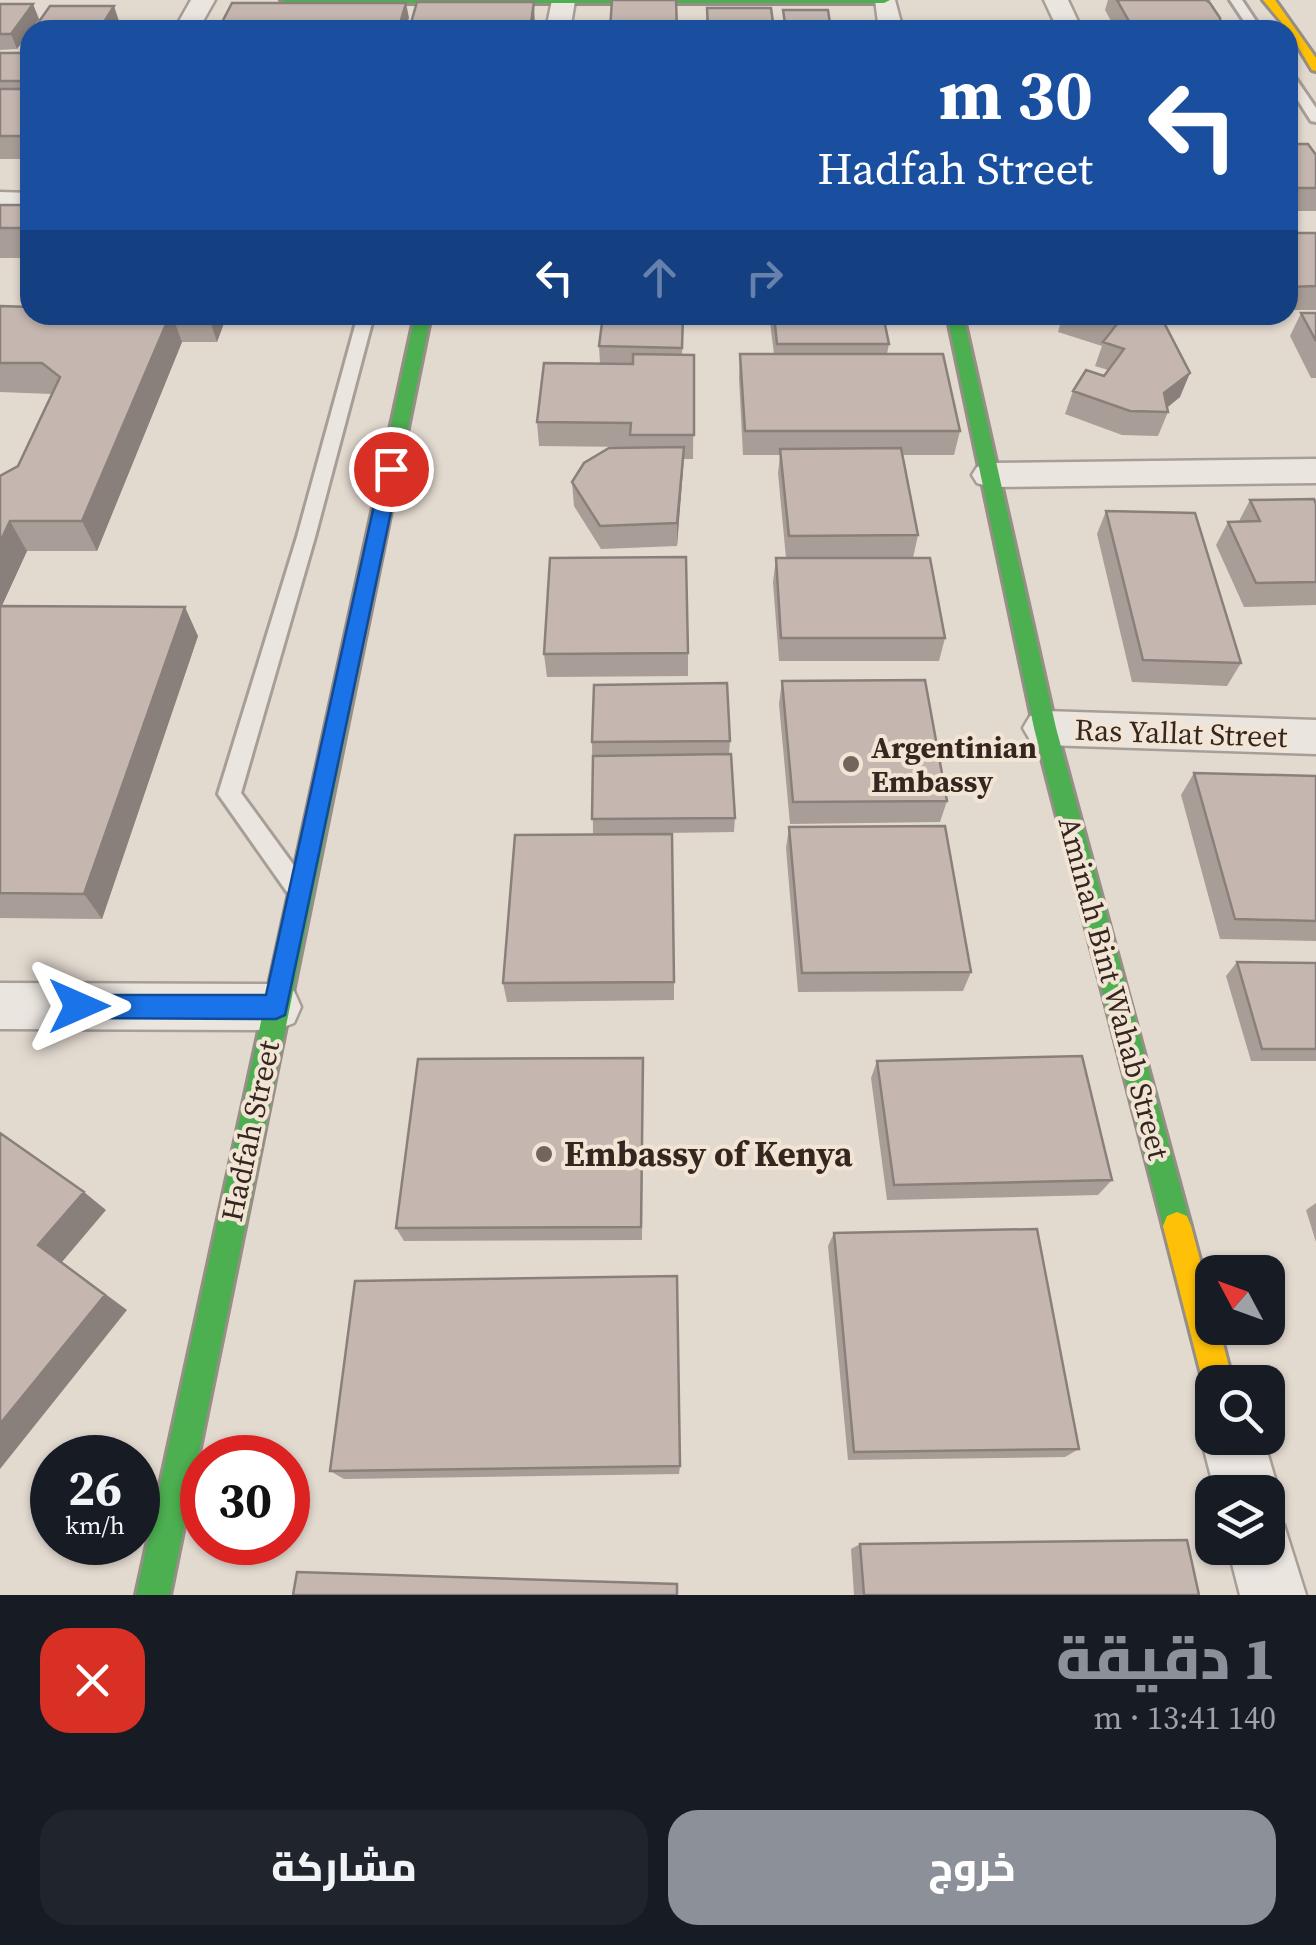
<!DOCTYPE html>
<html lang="ar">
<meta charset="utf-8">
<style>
:root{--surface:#171b24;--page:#20242c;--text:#f1f3f6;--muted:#9ea1a6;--accent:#8c9099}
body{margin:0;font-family:"Source Serif 4",Cairo,serif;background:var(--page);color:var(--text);direction:rtl;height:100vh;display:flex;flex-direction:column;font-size:38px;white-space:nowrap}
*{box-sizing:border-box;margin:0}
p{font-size:32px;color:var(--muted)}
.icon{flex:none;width:55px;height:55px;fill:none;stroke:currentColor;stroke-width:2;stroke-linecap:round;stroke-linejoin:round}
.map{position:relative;height:1595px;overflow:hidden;direction:ltr}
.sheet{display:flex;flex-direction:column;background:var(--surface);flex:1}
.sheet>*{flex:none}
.top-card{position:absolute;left:20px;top:20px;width:1278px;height:305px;border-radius:30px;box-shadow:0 2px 8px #0004;direction:rtl;background:#1a4fa0;color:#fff;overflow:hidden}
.needle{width:65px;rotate:311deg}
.buttons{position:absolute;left:1195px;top:1255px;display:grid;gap:20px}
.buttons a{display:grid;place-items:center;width:90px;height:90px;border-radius:20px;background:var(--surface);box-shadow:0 2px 8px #0004;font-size:50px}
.speed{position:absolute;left:30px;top:1435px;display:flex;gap:20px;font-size:50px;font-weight:700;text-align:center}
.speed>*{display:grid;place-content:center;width:130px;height:130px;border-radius:50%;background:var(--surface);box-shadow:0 2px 8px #0004;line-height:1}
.speed small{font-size:25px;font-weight:400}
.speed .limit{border:15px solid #d22;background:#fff;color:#111}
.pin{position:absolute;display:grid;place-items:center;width:85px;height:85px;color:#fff;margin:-42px;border:5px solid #fff;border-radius:50%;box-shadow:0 2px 10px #0007}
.me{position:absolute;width:110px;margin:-55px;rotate:90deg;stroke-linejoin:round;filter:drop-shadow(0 0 8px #0008)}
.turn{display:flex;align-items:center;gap:35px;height:210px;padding:0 40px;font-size:45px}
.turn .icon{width:130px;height:130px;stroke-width:2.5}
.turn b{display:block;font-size:70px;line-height:85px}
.lanes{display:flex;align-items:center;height:95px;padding:0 40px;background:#0003;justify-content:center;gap:50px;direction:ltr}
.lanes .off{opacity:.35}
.round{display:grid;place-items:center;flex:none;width:105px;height:105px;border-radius:30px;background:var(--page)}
.headline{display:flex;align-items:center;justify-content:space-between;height:170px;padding:0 40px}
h1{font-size:60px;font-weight:800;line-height:75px;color:var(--accent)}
.primary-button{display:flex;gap:20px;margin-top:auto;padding:20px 40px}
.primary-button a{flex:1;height:115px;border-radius:30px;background:var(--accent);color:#fff;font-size:40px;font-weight:800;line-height:115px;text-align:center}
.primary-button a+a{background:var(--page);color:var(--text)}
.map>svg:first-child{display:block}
</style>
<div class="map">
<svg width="1316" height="1595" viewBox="0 0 1316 1595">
<rect width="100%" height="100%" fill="#e2d9cf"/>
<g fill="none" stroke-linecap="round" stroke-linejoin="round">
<!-- lane casing -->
<g stroke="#a79f97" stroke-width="6">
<path id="lane" d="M1230,0H1242L1262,30H1250Z
M1288,72L1292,73L1316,108V122L1311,121L1288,85Z
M358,315H374L315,537L241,793L303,878L307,885L303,892L295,895L287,892L218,794L297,537Z"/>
</g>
<!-- street casing -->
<g stroke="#a79f97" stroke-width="5">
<path id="street" d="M191,0H215L198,30H174Z
M552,0L575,1L570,30H546Z
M875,0H895L903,30H879Z
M1044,0H1068L1082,30H1058Z
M0,192L30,193V211L0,210Z
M1316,459V483L990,487L977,483L972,475L977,467L990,463Z
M1045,711L1316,720V754L1045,745L1030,740L1023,728L1030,716Z
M0,983L276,984L294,991L301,1007L294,1023L276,1030L0,1029Z
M1212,1415V1438H1263L1279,1492L1270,1515L1268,1492H1215L1201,1438Z
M1268,1518L1284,1525L1306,1595H1240L1228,1548H1268Z"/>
</g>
<!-- fast casing -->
<g stroke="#978e88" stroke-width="6">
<path id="fast" d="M281,0H890L884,3H287Z
M415,315H431L170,1595H136Z
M947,315H963L1056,728L1191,1226L1187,1236L1177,1240L1167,1236L1163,1226L1034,728Z"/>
</g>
<!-- slow casing -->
<g stroke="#978e88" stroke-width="6">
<path id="slow" d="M1263,0H1275L1316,58V71L1312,70L1288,30Z
M1177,1212L1187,1216L1191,1226L1212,1305V1328H1219L1233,1382H1212V1395L1207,1393L1203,1382L1163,1226L1167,1216Z"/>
</g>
<!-- lane -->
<use href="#lane" fill="#eae5df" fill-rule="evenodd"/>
<!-- street -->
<use href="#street" fill="#eae5df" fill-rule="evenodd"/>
<!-- fast -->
<use href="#fast" fill="#4caf50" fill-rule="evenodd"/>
<!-- slow -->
<use href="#slow" fill="#ffc107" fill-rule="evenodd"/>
</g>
<!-- wall -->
<path fill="#a99d97" d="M1108,0H1211L1209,2L1222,30H1116L1105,10Z
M0,4L39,19L17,49L0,50Z
M0,53H30V159H0Z
M1288,144L1316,155V211H1288Z
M0,205H30V258H0Z
M1288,233H1316V310H1288Z
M0,306L30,315H227L217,342H182L97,551H27L2,605L198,636L102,919L0,918V476L18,466L52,394L0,392Z
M1301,313H1316V378H1311L1290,336Z
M603,315H684L682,354L694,355L693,459H683L677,546L601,549L574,506L572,482L631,447L539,446L537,422L600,364L599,346Z
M769,315H883L889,344L887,354L960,431L954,455H903L918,535L913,558L945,638L939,661H779L773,582L776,558H786L778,473L780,455H743L739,378L740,354H774Z
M1063,315H1160L1180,397L1167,408L1168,412L1158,436L1122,435L1065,414L1073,391L1104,376L1108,370L1095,366L1102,346L1058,332Z
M1250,500L1316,504V605L1244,607L1216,545L1228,522L1239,521Z
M1106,511L1241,663L1227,686L1132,682L1097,534Z
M688,653V676L547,677L544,654Z
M782,681L947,801L940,822L790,824L779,704Z
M730,741L729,754L735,818L734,832L593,834L592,742Z
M1194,773L1316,776V941L1220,939L1181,795Z
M789,827L971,972L963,991L798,992L786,848Z
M1237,962L1316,963V1061H1251L1226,976Z
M674,982V1000L507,1002L503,983Z
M643,1058L642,1240L404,1241L396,1228Z
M877,1061L1112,1180L1098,1195L887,1200L871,1078Z
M1316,1203V1242L1306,1210Z
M834,1233L1079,1449L1065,1457L848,1460L828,1246Z
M680,1466L679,1474L344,1479L330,1471Z
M860,1544L1199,1595H854L851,1549Z"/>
<!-- shaded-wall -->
<path fill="#8a807b" d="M534,2L535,30H530Z
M406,3L409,18L405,30H398Z
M33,4L39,19L17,49L11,34Z
M114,6L119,21L113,30H99Z
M170,315H172L182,342L97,551L82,521Z
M208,315H227L217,342Z
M1190,373L1180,397L1161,412L1164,393Z
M684,447L683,471L677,546V523Z
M10,521L27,551L0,610V542Z
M185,607L198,636L102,919L84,894Z
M84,1192L106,1210L62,1262L127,1310L0,1469V1424L38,1245Z"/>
<!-- building -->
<path fill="#c5b7b0" stroke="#8a807b" stroke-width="2.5" d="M612,0H676L677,30H610Z
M1117,0H1206L1210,3L1220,18L1222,30H1134Z
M417,2H534L530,30H409Z
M232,3H406L398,30H218Z
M0,4H33L11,34H0Z
M50,6H114L99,30H33Z
M707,8H771L774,30H708Z
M783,10H828L831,30H786Z
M0,53H30V75L26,81H0Z
M0,89H30V136H0Z
M1288,144H1308L1316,155V188H1288Z
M0,205H30V228H0Z
M1288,233H1316V286L1289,287L1288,285Z
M0,306L30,307V315H170L82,521H10L0,542V476L18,466L60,377L42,363H0Z
M1301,313H1316V341Z
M603,315H683L682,348L599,346Z
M774,315H883L889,344H777Z
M1086,315H1160L1190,373L1164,393L1168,412L1130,411L1073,391L1086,370L1104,376L1124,349L1103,342L1117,324Z
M633,354L694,355V435H630L631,423L537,422L544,363L633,364Z
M740,354H943L960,431H745Z
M684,447L677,523L600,526L572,482L584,463L609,448Z
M901,448L918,535L789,536L780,449Z
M1314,499L1316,504V582L1256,583L1228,522L1260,521L1250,500Z
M1106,511L1195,513L1241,663L1143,660Z
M686,557L688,653L544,654L550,558Z
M776,558H930L945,638H781Z
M0,606L185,607L84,894L0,893Z
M925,680L947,801L793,802L782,681Z
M727,683L730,741L592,742L594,685Z
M731,754L735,818L592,819L593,756Z
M1194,773L1316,776V921L1235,919Z
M945,826L971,972L802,973L789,827Z
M672,834L674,982L503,983L515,835Z
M1237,962L1316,963V1049H1262Z
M1082,1056L1112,1180L894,1185L877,1061Z
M643,1058L641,1227L396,1228L418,1059Z
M0,1133L84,1192L38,1245L105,1295L0,1424Z
M1037,1229L1079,1449L854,1452L834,1233Z
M677,1276L680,1466L330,1471L355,1281Z
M1187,1540L1199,1595H864L860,1544Z
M297,1572L677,1584V1595H293Z"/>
<!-- route -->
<path fill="#1a73e8" stroke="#114b97" stroke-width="2.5" d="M391,463L400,469L285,1015L276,1019L79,1018L70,1015L66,1006L70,998L79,995H266L382,469Z"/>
<!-- markers -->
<g fill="#72655d" stroke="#f2e5d5" stroke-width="4">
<circle cx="851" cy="764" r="10"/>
<circle cx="544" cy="1154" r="10"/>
</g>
<g text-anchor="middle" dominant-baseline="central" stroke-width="8" stroke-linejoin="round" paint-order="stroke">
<!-- street labels -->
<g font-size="30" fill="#352720" stroke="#f2e5d5">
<text transform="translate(1181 733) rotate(2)">Ras Yallat Street</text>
<text transform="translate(1114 988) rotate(75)">Aminah Bint Wahab Street</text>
<text transform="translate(250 1131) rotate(-78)">Hadfah Street</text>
</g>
<!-- poi labels -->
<g font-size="30" font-weight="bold" fill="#352720" stroke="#f2e5d5" text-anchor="start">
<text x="871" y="747">Argentinian<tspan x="871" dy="34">Embassy</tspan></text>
</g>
<!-- near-poi labels -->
<g font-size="35" font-weight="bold" fill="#352720" stroke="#f2e5d5" text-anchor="start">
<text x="564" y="1154">Embassy of Kenya</text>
</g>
</g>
</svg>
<div class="buttons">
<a><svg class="needle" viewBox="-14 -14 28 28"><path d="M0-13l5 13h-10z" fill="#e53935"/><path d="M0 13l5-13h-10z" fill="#9ea1a6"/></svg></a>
<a><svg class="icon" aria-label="search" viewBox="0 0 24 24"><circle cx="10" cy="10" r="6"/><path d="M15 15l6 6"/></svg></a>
<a><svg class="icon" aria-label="layers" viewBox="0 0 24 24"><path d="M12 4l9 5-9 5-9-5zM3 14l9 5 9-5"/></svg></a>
</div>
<div class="speed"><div>26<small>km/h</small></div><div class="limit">30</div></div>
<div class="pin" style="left:391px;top:469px;background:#d93025"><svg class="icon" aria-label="arrive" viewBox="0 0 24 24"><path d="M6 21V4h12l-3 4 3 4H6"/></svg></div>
<svg class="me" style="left:79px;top:1006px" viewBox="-20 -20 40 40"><path d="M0-17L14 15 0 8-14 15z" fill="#1a73e8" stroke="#fff" stroke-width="4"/></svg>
<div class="top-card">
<div class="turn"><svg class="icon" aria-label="left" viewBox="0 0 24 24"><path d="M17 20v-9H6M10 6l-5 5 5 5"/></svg><div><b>30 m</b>Hadfah Street</div></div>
<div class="lanes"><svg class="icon" aria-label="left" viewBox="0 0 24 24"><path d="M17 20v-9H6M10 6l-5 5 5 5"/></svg><svg class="icon off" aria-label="ahead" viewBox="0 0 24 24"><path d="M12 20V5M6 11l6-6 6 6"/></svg><svg class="icon off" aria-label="right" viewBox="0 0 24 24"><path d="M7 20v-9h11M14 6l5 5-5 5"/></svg></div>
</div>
</div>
<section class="sheet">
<div class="headline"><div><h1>1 دقيقة</h1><p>140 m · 13:41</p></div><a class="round" style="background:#d93025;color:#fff"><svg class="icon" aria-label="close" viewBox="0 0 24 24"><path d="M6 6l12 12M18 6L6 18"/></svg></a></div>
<div class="primary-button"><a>خروج</a><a>مشاركة</a></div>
</section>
